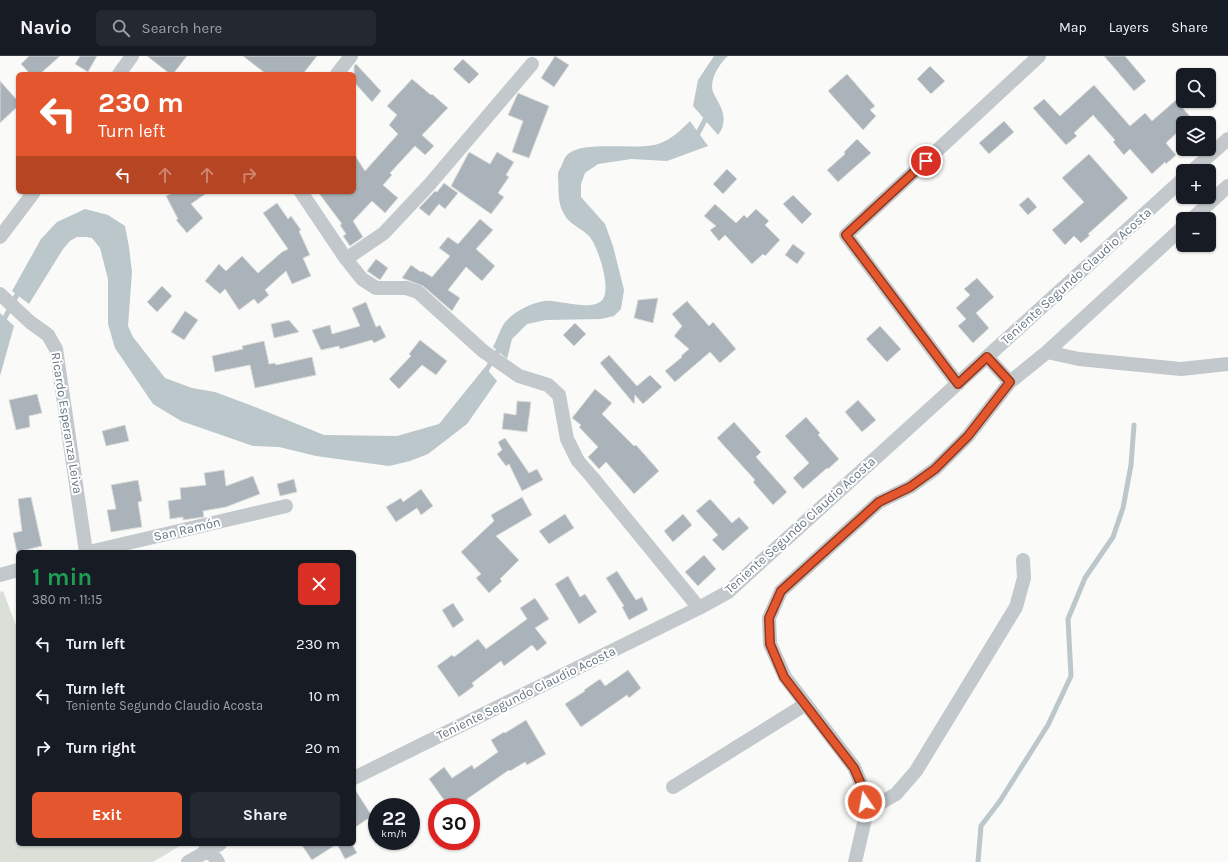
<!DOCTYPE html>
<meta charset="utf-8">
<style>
:root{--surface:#171b24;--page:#242831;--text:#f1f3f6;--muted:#9ea1a6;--line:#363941;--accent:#e4572e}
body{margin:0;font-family:Karla,sans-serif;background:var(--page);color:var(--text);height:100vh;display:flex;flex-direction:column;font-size:15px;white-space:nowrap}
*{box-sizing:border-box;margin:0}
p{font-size:13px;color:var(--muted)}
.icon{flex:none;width:22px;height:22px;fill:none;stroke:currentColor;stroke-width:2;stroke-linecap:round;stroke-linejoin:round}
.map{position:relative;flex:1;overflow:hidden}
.sheet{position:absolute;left:16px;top:494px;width:340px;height:296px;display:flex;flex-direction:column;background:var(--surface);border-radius:6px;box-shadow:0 1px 3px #0004}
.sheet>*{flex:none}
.guide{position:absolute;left:16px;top:16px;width:340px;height:122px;border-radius:6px;box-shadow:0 1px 3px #0004;background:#e4572e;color:#fff;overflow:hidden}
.tools{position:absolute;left:1176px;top:12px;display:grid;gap:8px}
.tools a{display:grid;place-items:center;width:40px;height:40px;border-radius:6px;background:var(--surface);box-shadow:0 1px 3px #0004;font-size:20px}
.speed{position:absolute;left:368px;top:742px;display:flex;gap:8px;font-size:20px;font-weight:700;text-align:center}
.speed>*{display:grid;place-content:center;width:52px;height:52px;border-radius:50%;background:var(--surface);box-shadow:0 1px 3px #0004;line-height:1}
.speed small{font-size:10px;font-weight:400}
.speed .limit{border:6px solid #d22;background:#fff;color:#111}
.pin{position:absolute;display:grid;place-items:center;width:34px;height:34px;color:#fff;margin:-17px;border:2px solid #fff;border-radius:50%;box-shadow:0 1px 4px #0007}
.me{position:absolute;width:44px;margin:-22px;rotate:348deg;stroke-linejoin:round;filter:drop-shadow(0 0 3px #0008)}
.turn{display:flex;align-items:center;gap:14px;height:84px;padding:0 16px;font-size:18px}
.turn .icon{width:52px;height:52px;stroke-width:2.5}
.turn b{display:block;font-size:28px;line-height:34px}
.lanes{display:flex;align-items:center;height:38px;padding:0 16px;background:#0003;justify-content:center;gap:20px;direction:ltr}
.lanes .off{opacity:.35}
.round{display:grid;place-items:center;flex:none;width:42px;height:42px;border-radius:6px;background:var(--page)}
.head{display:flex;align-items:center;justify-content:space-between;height:68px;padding:0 16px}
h1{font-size:24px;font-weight:700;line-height:30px;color:#1e9e55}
.primary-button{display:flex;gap:8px;margin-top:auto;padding:8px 16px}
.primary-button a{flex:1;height:46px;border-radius:6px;background:var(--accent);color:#fff;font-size:16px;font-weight:700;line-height:46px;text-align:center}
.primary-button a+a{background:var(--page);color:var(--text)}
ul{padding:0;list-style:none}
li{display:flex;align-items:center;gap:12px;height:52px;padding:0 16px}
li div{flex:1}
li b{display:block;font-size:15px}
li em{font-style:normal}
header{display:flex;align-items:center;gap:24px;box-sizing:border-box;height:56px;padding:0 20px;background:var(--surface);border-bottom:1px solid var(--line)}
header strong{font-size:19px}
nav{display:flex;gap:22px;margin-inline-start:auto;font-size:14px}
.search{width:280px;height:36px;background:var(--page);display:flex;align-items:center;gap:10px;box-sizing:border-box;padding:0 14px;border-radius:6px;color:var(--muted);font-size:15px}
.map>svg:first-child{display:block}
</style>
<header>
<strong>Navio</strong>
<div class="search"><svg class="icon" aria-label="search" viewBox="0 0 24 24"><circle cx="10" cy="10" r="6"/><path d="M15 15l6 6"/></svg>Search here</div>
<nav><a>Map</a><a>Layers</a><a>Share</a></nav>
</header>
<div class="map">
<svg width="1228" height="806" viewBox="0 0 1228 806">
<rect width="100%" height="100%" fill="#fafaf8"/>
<!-- garden -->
<path fill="#dadfd7" d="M3,535L18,575V788H183L153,806H0V536Z"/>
<!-- water -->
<path fill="#bbc7cb" d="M714,0H728C719,8 709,24 713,36C718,47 726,56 723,68C723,72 720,76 718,79L693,50L698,24Z
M690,65L708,90L667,105L631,103L598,108L585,117L581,128V141L605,168L613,190L624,234L621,253L614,260L601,263L546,264L527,268L512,283L507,303L493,291C497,284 501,270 507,264C516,255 531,247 544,245C558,243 593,257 603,243C611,231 598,190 589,180C581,172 569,168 564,158C557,147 559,132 558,119C558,116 559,114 561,111C563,106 564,102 568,98C585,84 636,95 658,88C671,84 681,74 690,65Z
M85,153L108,159L125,170L129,191L132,216L128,270L133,281L165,322L192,332L215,336L250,349L324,379L397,380L439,368L485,311L497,325L467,368L428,398L410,405L389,410L316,400L279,391L253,390L181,365L153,348L115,292L108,268V223L100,192L92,182L86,181H77L70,185L63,193L29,248L12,235L41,183L57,166Z
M0,257L14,270L0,320Z"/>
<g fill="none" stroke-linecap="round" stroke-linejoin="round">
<!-- stream -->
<path stroke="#bbc7cb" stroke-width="5" d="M695,83L707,60
M0,271L20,233
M484,318L501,290
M978,806L981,770L1000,745L1048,669L1071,620L1068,563L1085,522L1113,481L1123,452L1131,409L1134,369"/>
</g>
<!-- building -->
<path fill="#aab3b9" stroke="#dcdcda" d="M29,0H60L40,18H30L21,8Z
M80,0H97L88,16L75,8Z
M147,0H187L173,18H170Z
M243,0H317L303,18H266Z
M555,0L569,9L554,31L541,22Z
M1104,0H1125L1146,25L1134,35Z
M463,3L479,18L469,28L453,13Z
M356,8L381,35L372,46L354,26V10Z
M930,10L945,25L931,38L917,23Z
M847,18L875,50L870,54L876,60L863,74L828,35Z
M412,23L431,39L432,38L448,52L422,79L434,90L425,99L415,90L390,117L392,119L383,129L398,142L385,157L372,145L353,165L363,181L350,190L343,180L346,178L340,169L342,168L318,136H354V98L365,115L398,78L389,69L397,59L387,50Z
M0,25L18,45V50L0,67Z
M1094,29L1130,70L1145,57L1152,65L1176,44L1192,63L1188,67H1183V71L1166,87L1176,99L1166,108L1165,106L1152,118L1130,93L1124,99L1113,86L1115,84L1093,59L1074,77L1077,80L1066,89L1033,52L1044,43L1060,60Z
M518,37L549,50L529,102L512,96L523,65L508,59Z
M1004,65L1014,76L989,98L979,87Z
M857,83L871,97L838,126L827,114L845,98L844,96Z
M469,96L490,108L497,96L514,106L506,119L509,121L498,137L504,141L491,158L451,130Z
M1089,98L1128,142L1088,178L1090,179L1081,187L1074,180L1065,189L1052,174L1084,146L1062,122Z
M727,113L737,123L723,138L713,128Z
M444,127L458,137L445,153L439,148L429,160L419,152L435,135L437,136Z
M175,136H208L191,148L203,162L187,177L176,164L178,163L166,140Z
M793,139L812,158L802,168L783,148Z
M1028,141L1037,151L1028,159L1019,149Z
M277,147L288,163L291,160L301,174L299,175L310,199L303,202L311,220L292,228L286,215L265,234L269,239L258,248L254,243L239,254L225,233L220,238L205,225L219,208L226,215L242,200L258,217L282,196L288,193L263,157Z
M715,148L736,167L744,159L747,162L756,153L769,165L765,169L780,184L765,200L763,198L752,208L725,179L719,185L710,174L716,170L704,160Z
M480,163L493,174L476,193L495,210L482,225L466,211L448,234L460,242L452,255L423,230L402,222L411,209L421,216L422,215L432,221L450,200L439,192L448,181L458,188Z
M793,188L805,197L797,208L785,199Z
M376,203L388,212L380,224L367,215Z
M977,222L994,241L976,257L989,272L973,287L958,270L966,263L956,252L970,239L964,233Z
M162,230L172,240L157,256L147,246Z
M658,242L653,267L634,262L638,244Z
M687,245L709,270L713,266L736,293L720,307L710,296L675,326L665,315L682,301L681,300L689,293L674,280L682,270L672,258Z
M366,246L376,271L380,269L386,281L374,287L372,284L340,293L339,290L321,294L312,274L330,269L332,278L360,270L352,252Z
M185,255L198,264L184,284L171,276Z
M289,264L299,276L274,282L271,268Z
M575,267L586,278L574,290L563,279Z
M880,270L901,293L887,306L866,283Z
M420,284L447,305L436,319L422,309L399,333L389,323L411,300L409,298Z
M264,285L269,308L275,307L276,309L312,301L316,319L255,332L250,309L215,316L212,300L243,293L242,290Z
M609,299L637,330L650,319L662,331L643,348L635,339L634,348L600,307Z
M595,333L612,347L602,358L634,390L636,389L659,415L634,438L606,406L599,413L588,401L598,391L579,371L581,369L572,362Z
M37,338L42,357L29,360L30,371L16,374L9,344Z
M858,344L876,364L862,376L845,356Z
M517,345L531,346L527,376L502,373L504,357L516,359Z
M806,361L820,377L818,379L839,403L828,413L827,412L803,433L793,422L809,407L785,380Z
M734,366L761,396L756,401L787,436L773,449L753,426L755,424L717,382Z
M125,369L129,385L106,390L102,375Z
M505,382L529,417L537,413L543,424L522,435L509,408L506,410L497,398L502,394L498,386Z
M224,414L226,430L253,420L260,438L226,451L203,455L204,461L183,464V461L170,463L168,445L181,443L180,432L206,429L204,417Z
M294,423L297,436L280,440L277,428Z
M138,424L142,445L138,446L142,471L111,476L107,454L116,453L111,429Z
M421,433L433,450L421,459L417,452L396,466L386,451L401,442L403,446Z
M31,441L42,490L17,496L13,477L22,475L18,443Z
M522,441L532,459L496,480L519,504L500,523L502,525L489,537L476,522L481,518L461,496L494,465L491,459Z
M710,443L732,467L739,461L749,472L723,495L712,484L718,479L696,455Z
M565,458L574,472L549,488L539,475Z
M683,458L692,469L673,486L664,475Z
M704,499L716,513L698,530L685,516Z
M617,515L636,544L642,541L648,554L629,564L622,551L624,550L606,522Z
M568,520L580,541L585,538L597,556L579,568L555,528Z
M535,542L549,563L535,572L547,587L537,595L532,589L504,610L501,605L472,627L474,630L459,641L437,610L452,599L454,601L478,583L486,593L527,563L520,552Z
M453,547L464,564L453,572L442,554Z
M628,614L641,632L629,642L627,639L581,671L565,648L585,635L584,634L600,623L605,630Z
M526,664L546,698L527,709L525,706L510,715L509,714L467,743L468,744L459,751H449L429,723L444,711L452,722L472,709L474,713L498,696L491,684L504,676L505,677Z
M354,732L372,760L354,772Z
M301,788H352L357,797L345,803L337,788L312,804Z"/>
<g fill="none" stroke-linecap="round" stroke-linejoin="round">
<!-- street -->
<path stroke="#c3c8cc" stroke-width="14" d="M119,18L132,0
M337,18L351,0
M1192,115L1228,83
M301,136L346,203L362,223L376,232H406L418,236L483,295L519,320L548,329L559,339L567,383L578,405L592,421L699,552
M1192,163L1228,130
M0,181L34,136
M346,203L384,177L429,129L532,8
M0,238L30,266L48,279L56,293L86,496
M1047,296L1079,303L1181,313L1228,308
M987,301L1010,326
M958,328L846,179L1039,0
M89,496L286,450
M0,519L18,514
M354,722L699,552L728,536L1183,123
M673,731L806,648
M865,756L896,738L916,715L1016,551L1024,522L1023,504
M205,788L218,806
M188,806L220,788
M855,806L865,763V737L854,711L785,621L770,588L769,562L781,535L879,446L910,431L935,413L968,380L1010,326L1047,296L1183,171"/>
</g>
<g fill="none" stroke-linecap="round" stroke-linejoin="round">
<!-- route casing -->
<g stroke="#94391e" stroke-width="10">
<path id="route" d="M865,746V737L854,712L784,621L770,588L769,562L781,535L879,446L910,431L935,413L968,380L1010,326L987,301L958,328L846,179L926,105"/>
</g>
<!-- route -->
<use href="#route" stroke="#e4572e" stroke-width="7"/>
</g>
<g text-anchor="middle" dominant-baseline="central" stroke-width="4" stroke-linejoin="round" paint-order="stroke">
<!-- street labels -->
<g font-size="13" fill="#657683" stroke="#fff">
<text transform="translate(1076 220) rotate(-42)">Teniente Segundo Claudio Acosta</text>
<text transform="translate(67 367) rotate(81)">Ricardo Esperanza Leiva</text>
<text transform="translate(800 469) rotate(-42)">Teniente Segundo Claudio Acosta</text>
<text transform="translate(187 473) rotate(-13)">San Ramón</text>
<text transform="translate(526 637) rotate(-26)">Teniente Segundo Claudio Acosta</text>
</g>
</g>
</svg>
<div class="tools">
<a><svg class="icon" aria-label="search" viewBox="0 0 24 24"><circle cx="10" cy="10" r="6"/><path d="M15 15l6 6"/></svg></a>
<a><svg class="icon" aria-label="layers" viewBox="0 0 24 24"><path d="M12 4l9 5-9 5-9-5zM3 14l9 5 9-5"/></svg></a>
<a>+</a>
<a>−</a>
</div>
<div class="speed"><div>22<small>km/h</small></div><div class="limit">30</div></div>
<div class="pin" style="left:926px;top:105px;background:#d93025"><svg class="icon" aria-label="arrive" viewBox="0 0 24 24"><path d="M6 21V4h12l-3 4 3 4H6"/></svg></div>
<svg class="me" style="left:865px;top:746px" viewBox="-20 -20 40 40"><circle r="17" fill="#e4572e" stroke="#fff" stroke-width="3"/><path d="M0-11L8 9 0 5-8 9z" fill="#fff"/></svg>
<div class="guide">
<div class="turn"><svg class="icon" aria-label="left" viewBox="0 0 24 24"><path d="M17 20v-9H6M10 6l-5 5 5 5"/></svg><div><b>230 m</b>Turn left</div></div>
<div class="lanes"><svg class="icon" aria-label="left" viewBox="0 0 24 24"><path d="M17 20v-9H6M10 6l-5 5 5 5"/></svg><svg class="icon off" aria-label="ahead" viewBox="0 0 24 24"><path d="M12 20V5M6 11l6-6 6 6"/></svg><svg class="icon off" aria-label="ahead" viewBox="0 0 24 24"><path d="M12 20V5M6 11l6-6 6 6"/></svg><svg class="icon off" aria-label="right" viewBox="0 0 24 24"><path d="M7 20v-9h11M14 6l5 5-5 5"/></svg></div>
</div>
<section class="sheet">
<div class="head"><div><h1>1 min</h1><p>380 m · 11:15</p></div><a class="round" style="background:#d93025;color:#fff"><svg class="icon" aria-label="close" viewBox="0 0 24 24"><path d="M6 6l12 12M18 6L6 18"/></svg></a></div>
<ul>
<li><svg class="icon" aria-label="left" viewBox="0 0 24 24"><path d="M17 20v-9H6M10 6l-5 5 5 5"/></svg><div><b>Turn left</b></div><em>230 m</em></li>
<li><svg class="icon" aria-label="left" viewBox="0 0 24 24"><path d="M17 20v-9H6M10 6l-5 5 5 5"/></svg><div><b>Turn left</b><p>Teniente Segundo Claudio Acosta</p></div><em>10 m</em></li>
<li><svg class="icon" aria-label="right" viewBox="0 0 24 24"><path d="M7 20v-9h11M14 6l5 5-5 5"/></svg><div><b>Turn right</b></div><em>20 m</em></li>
</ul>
<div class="primary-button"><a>Exit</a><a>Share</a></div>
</section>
</div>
